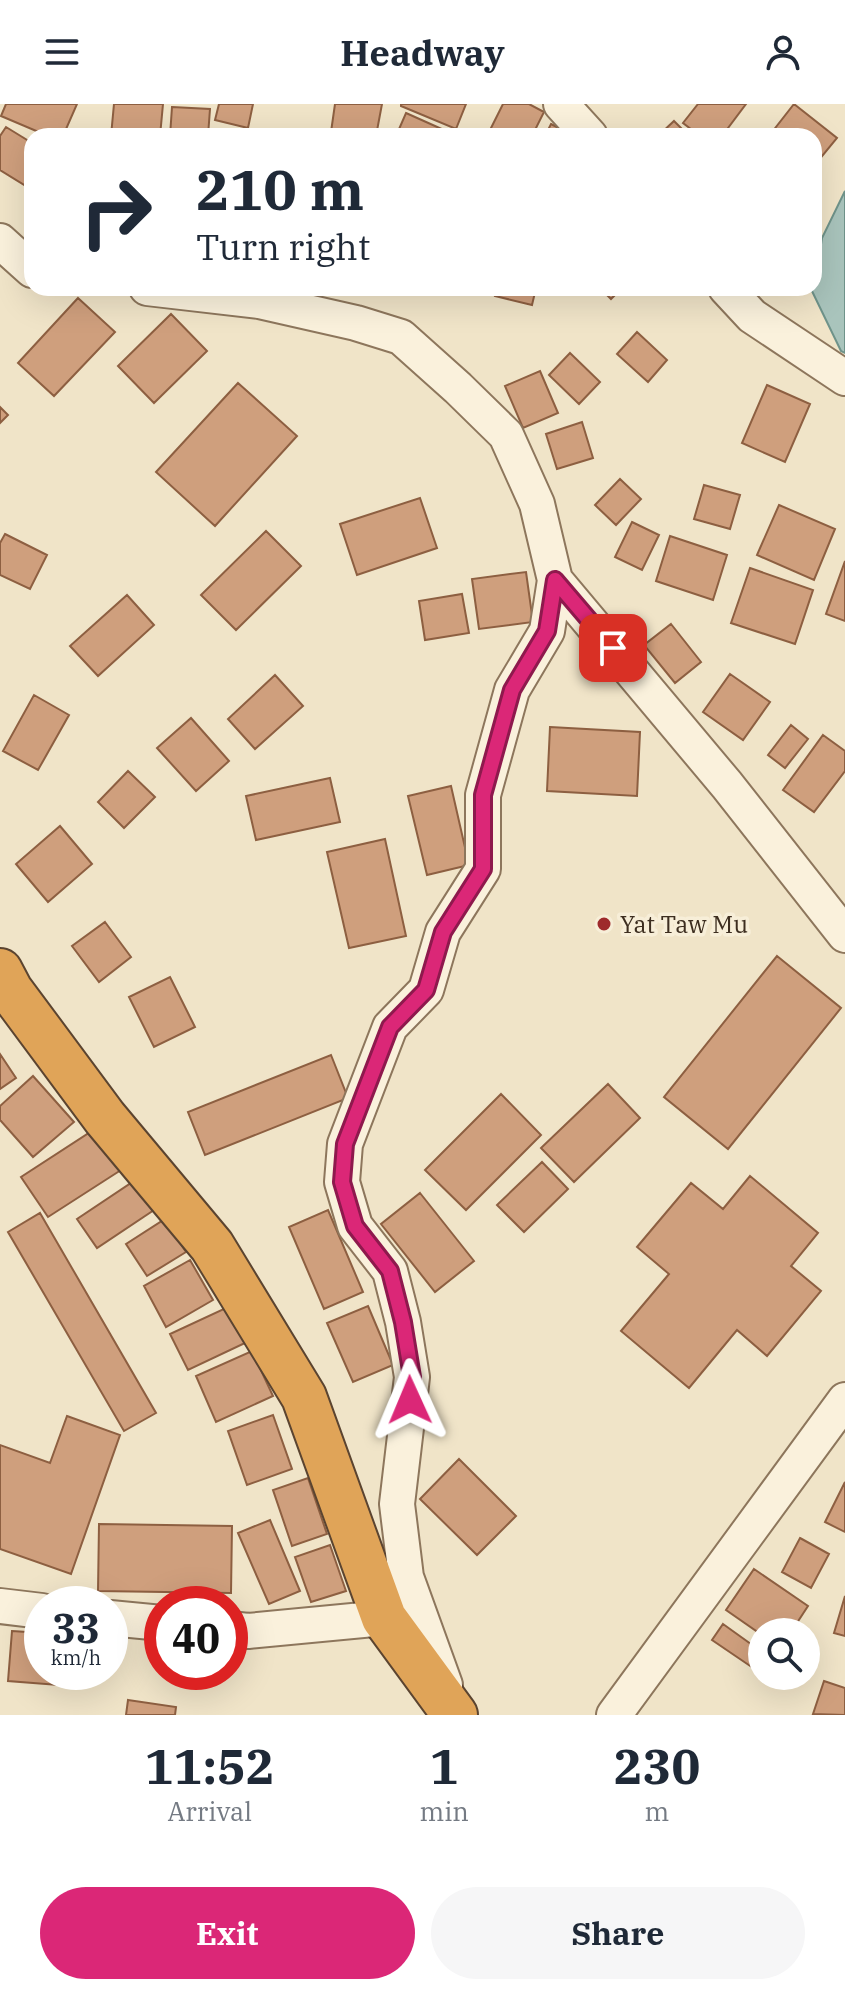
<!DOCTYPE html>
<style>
:root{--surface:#fff;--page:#f6f6f7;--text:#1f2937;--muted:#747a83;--accent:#db2777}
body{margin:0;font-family:"IBM Plex Serif",serif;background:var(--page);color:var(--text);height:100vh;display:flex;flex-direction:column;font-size:30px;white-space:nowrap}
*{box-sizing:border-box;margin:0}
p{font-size:26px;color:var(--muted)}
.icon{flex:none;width:44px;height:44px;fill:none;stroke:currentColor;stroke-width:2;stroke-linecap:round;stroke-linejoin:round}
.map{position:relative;height:1611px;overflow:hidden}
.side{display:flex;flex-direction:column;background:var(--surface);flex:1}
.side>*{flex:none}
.banner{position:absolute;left:24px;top:24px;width:798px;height:168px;border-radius:24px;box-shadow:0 8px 32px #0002;background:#fff;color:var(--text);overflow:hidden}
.buttons{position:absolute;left:748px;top:1514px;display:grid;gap:16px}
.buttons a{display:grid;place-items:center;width:72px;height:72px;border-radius:50%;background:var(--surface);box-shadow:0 8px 32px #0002;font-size:40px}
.speed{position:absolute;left:24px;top:1482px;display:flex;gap:16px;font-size:40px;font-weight:700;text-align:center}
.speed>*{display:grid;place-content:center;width:104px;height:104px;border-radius:50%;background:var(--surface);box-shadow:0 8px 32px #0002;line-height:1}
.speed small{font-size:20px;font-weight:400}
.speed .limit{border:12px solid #d22;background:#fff;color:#111}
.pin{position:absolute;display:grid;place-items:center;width:68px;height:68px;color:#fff;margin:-34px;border-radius:16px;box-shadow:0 4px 12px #0006}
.me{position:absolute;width:88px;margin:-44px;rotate:359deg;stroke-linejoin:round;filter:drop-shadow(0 0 6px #0008)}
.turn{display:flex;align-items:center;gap:28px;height:168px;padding:0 40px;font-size:36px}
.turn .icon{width:104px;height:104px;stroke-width:2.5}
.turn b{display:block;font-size:56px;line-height:68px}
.eta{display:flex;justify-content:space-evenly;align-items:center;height:136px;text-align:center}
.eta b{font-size:48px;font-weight:700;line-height:56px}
.primary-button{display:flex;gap:16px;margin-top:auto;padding:16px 40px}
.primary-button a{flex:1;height:92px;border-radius:48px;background:var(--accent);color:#fff;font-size:32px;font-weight:700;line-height:92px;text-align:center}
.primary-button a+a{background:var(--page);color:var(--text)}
header{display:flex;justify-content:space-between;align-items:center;height:104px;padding:0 40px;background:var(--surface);font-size:36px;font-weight:700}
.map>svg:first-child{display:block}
</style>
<header><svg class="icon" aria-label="menu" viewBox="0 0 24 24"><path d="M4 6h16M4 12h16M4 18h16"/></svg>Headway<svg class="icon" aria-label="person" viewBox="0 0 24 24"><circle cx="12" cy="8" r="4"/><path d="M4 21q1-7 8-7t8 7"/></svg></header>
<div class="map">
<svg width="845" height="1611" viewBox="0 0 845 1611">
<rect width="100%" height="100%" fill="#f0e4c8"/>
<!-- water -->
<path fill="#a9c4bc" stroke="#6f938a" stroke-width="2" d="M845,87V249L841,247L811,185L814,184L822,134Z"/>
<!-- building -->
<path fill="#cf9f7d" stroke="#8d5f41" stroke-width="2" d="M6,0H77L63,32H48L1,12Z
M114,0H163L160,32H111Z
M219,0H253L248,24L215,16Z
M335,0H382L376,32H354L331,28Z
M401,0H466L456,25L401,2Z
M503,0H529L544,8L532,32H487Z
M698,0H746L722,32H700L683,19Z
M794,0L837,34L814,62V32H769Z
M172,3L210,5L208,32H170Z
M406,9L453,30L452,32H396Z
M674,17L689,32H658Z
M551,20L574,32H545Z
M6,23L32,39V72L26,82L0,66V32Z
M497,184H536L532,201L495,192Z
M600,184H622L611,195Z
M78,194L115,228L54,292L18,259Z
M171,210L207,247L154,299L118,262Z
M637,228L667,256L648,278L617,250Z
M570,249L600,278L579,300L549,271Z
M540,267L558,309L523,324L505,282Z
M238,279L297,332L215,422L156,368Z
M767,281L810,300L785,358L742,339Z
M0,303L8,311L0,319Z
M582,318L593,354L557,365L546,330Z
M620,375L641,395L616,421L595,401Z
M704,381L740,391L730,425L694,415Z
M420,394L437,444L357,471L340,420Z
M779,401L835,425L814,476L757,451Z
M632,418L659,431L642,466L615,453Z
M266,427L301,462L236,526L201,491Z
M5,430L47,451L30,485L0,471V439Z
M670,432L727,451L713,496L656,477Z
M845,457V517L826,510Z
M750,464L813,486L795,540L731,519Z
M526,468L533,518L479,525L472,475Z
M462,490L469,529L425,536L419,497Z
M127,491L154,521L98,572L70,542Z
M671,520L701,558L675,579L644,541Z
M730,570L770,598L743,636L703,608Z
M275,571L303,602L255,645L228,615Z
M34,591L69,611L38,666L3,647Z
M191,614L229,657L196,687L157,644Z
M791,621L808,635L785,664L768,651Z
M550,623L640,628L637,692L547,687Z
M823,631L845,647V667L814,708L783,686Z
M128,667L155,693L124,724L98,698Z
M330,674L340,718L256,736L246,692Z
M451,682L469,761L427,771L408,692Z
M60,722L92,760L48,798L16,760Z
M385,735L406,832L349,844L327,748Z
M105,818L131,853L99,878L72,842Z
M777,852L841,904L728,1045L664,993Z
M170,873L195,923L154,943L129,893Z
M0,950L16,974L0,985Z
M331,951L348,994L205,1051L188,1008Z
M33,972L74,1018L33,1053L0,1016V1002Z
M608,980L640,1014L574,1078L541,1044Z
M501,990L541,1031L466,1106L425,1066Z
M95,1025L121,1066L48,1113L21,1073Z
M542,1058L568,1085L524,1128L497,1101Z
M750,1072L818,1129L791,1162L821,1187L767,1252L737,1226L689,1284L621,1227L669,1170L637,1143L691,1079L723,1105Z
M134,1077L154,1106L97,1144L77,1115Z
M420,1089L474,1157L435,1188L381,1120Z
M328,1106L363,1188L324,1205L289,1123Z
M40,1109L156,1309L124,1327L8,1128Z
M165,1115L186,1148L147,1172L126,1140Z
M190,1156L213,1196L166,1223L144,1182Z
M368,1202L393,1261L353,1278L327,1219Z
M228,1203L245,1239L188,1266L170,1230Z
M252,1247L273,1292L216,1318L196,1272Z
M273,1311L292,1365L247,1381L228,1327Z
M67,1312L120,1331L71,1470L0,1445V1341L50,1359Z
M459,1355L516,1412L477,1451L420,1395Z
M308,1374L327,1430L292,1442L273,1386Z
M845,1378V1428L825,1418Z
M270,1416L300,1487L269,1500L238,1429Z
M99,1420L232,1422L231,1489L98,1487Z
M800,1434L829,1450L811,1484L782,1468Z
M330,1441L346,1487L311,1498L295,1453Z
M754,1465L808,1502L791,1528H762V1531L726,1506Z
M845,1492V1532L834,1529Z
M723,1520L762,1548V1564L759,1568L712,1536Z
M12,1527L42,1529V1568H72L71,1582L8,1577Z
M824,1577L845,1584V1611L813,1610Z
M128,1596L176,1603L175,1611H126Z"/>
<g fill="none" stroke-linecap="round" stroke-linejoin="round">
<!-- minor casing -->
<g stroke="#8d765c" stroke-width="38">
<path id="minor" d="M561,0L590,32
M0,137L32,166
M147,184L259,197L356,219L401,233L458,284L506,331L537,400L555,476L547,527L512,586L483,691V765L443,828L426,886L390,923L345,1040L342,1078L355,1122L390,1167L403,1218L412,1273L397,1400L406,1473L445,1581
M726,184L752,212L845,274
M555,476L727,681L845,831
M0,1502L42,1507
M110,1514L162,1519
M230,1525L248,1527L384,1514
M614,1611L845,1296"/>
</g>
<!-- highway casing -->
<g stroke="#5b4430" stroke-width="48">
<path id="highway" d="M0,867L10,886L105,1014L212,1142L304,1293L384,1514L455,1611"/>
</g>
<!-- minor -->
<use href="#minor" stroke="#faf1dc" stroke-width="34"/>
<!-- highway -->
<use href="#highway" stroke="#e0a458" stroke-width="44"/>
</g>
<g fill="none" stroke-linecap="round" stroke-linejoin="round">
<!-- route casing -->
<g stroke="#8e194d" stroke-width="20">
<path id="route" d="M410,1296L412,1273L403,1218L390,1167L355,1122L342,1078L345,1040L390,923L426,886L443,828L483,765V691L512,586L547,527L555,476L613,544"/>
</g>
<!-- route -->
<use href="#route" stroke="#db2777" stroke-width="14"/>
</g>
<!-- markers -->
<circle fill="#9e2a2b" stroke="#f7eed8" stroke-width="3" cx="604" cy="820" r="8"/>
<g text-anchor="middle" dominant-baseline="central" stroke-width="7" stroke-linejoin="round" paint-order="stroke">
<!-- poi labels -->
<g font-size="24" fill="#3d2e20" stroke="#f7eed8" text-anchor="start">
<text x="620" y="820">Yat Taw Mu</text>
</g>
</g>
</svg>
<div class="buttons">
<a><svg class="icon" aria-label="search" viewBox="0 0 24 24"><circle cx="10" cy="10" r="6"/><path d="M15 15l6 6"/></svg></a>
</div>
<div class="speed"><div>33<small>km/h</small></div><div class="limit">40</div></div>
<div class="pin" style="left:613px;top:544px;background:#d93025"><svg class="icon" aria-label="arrive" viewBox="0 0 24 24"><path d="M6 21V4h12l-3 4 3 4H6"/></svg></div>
<svg class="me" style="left:410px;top:1296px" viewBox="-20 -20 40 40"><path d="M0-17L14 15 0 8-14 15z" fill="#db2777" stroke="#fff" stroke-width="4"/></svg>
<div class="banner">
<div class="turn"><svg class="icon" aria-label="right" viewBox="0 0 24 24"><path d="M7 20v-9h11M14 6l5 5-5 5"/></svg><div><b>210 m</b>Turn right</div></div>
</div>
</div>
<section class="side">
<div class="eta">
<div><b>11:52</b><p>Arrival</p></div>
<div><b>1</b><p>min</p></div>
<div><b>230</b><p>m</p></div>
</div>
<div class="primary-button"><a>Exit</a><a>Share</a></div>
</section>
